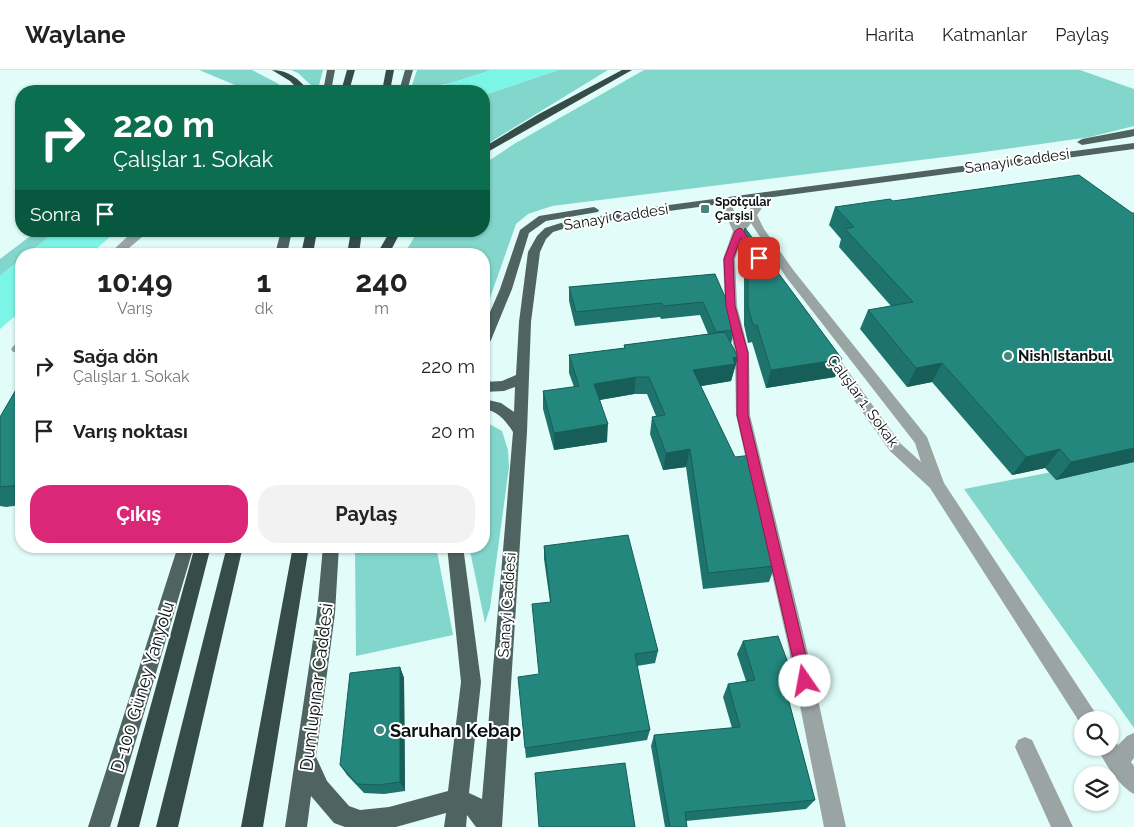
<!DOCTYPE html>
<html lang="tr">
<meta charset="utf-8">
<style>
:root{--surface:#fff;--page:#f2f2f2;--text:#222;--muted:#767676;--line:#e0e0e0;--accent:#db2777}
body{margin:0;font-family:Raleway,sans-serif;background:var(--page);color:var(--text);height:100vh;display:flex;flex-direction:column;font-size:19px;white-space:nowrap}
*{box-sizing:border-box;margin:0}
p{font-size:16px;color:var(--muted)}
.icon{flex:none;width:28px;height:28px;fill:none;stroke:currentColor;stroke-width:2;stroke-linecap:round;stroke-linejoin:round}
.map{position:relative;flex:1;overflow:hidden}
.panel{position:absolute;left:15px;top:178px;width:475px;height:305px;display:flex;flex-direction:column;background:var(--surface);border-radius:20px;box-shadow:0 1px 4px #0004}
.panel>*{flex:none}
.guide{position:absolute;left:15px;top:15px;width:475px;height:152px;border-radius:20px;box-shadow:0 1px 4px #0004;background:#0b6e4f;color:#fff;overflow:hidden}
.tools{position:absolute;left:1074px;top:641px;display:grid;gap:10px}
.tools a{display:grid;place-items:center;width:45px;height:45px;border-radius:50%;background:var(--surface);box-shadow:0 1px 4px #0004;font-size:25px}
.pin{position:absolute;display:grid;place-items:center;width:42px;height:42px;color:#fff;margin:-21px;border-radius:10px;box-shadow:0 2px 8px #0006}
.me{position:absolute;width:55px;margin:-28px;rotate:348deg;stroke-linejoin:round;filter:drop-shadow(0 0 4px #0008)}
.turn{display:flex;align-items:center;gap:18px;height:105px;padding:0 15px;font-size:22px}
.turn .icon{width:65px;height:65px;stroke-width:2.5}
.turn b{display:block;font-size:35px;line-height:42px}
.then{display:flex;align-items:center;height:48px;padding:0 15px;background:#0003;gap:10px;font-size:19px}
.eta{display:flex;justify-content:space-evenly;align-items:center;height:85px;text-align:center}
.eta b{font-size:30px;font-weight:700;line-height:35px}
.button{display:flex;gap:10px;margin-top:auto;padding:10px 15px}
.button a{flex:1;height:58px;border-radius:20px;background:var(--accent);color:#fff;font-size:20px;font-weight:700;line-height:58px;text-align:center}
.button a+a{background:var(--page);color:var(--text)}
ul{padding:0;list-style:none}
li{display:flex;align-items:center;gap:15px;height:65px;padding:0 15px}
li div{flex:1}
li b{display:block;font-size:19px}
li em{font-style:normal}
header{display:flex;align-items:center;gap:30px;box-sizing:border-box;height:70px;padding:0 25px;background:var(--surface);border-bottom:1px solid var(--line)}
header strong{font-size:24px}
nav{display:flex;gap:28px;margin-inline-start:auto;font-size:18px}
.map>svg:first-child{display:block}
</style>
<header>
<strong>Waylane</strong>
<nav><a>Harita</a><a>Katmanlar</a><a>Paylaş</a></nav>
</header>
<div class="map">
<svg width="1134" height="757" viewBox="0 0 1134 757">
<rect width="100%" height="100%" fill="#e2fdf9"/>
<!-- green -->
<path fill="#82d6cb" d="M199,0H252L277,13L288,21H233L235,15Z
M291,0H323L319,15L313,17L298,3Z
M417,0H492L451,13L410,21Z
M558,0H608L484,76V25Z
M644,0H1080L1134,19V56L1090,67L977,83L552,136L528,144L516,154L484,245V184H404L418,161H484V94L514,74Z
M37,161H56L28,184H21V189L0,206V189Z
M484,351L502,361L508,380L509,397L490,538L485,553L469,476H484Z
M1134,386V658L964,419Z
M355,476H436L453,565L356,586Z"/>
<!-- water -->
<path fill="#7bf6e6" d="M492,0H558L484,25V21H417L451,13Z
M56,161H117L90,184H28Z
M21,189V241L0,259V206Z"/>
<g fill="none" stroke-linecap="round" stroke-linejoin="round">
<!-- minor -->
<path fill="#9aa5a3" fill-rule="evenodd" d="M766,122L771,125L757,145L764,159L794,201L927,367L944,413L1100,650H1082V656L930,418L890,381L822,285L820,282L822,279H832L900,373L921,392L915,373L786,207L751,153L745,161L761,183L759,185H751L741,171L735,189L737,236L749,283L750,345L806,575L846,757H824L788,575L736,345L735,283L725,236L723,189L733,161L719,131L724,128L728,129L740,152L762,123Z
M136,161H149L122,184H109L127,167Z
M21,272V282H13L11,279L16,273Z
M1134,663V688L1131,692L1134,696V724C1121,718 1103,692 1098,678H1110V669L1118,675L1127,666Z
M1025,667L1032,670L1073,757H1051L1015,677L1018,670Z"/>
<!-- major -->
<path fill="#4f6360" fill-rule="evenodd" d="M327,0H335L331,21H323Z
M405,0H413L407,21H399Z
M1134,59V66L1130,67L1082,75L1077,72L1082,69Z
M1134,73V79L654,143L566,158L553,162L546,169L540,182L531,252L527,362L502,757H476L467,745L466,757H444L446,743L396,757H345L334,753L311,726L307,757H285L317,543L323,476H339L335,543L316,687L327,711L349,736L360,740L389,737L448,721L461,612L447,476H463L481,612L469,723L482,729L513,362C506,351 498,341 484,339V329L501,333L514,342L515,317L504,321L484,322V312L502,311L516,305L519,252L528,182L537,166L545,158L564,152L654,137Z
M594,137L599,140L598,142L546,151L529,163L512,219L491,270L489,273L484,274V256L500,219L520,160L539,146Z
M281,161H292L287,184H275Z
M178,476H194L110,757H88Z"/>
<!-- highway -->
<path fill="#354c48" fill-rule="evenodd" d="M272,0C288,0 299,9 309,21H300L290,11Z
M347,0H355L349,21H341Z
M386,0H394L390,21H382Z
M622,0H632L484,84V77L539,44Z
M306,161H317L313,184H301Z
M351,161H362L359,184H347Z
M390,161H401L389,184H377Z
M195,476H211L139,757H117Z
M227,476H243L178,757H156Z
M293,476H309L263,757H241Z"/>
</g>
<!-- wall -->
<path fill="#1e746c" d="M893,131L1134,143V392L1056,410L1045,398L1012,405L932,312L907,317L860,259L868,240L891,236L839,177L841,169L829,155L835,137Z
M745,158L842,289L835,307L766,318L752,272L748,273L744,255V208L743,200L738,191Z
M715,204L734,260L731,274L738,287L731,311L701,316L774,479L772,484L775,496L769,512L703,519L686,397L663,400L650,364L652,347L656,346L647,324H634L600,330L607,372L554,380L543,339V321L574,317L569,303V285L624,278V275L708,264L700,245L661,249L660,247L575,256L569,231V217Z
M21,311V435L6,437L0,436V347Z
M544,476L658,581L655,593L637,596L650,660L647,670L526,688L525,678L539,604L550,532L544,489Z
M743,571L791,601L786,610L792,627L789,632L815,730L806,739L686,751L687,757H665L651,676L654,665L732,658L723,627L728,614L746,611L737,584Z
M400,597L404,608L405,721L384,724L364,723L347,705L340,695Z"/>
<!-- shaded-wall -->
<path fill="#185e58" d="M738,287L731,311L690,318L693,300Z
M842,289L835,307L766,318L771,300Z
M942,293L932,312L907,317L916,298Z
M636,307L634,324L593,331L594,314Z
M608,354L607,372L554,380V363Z
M1134,378V392L1056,410L1071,392Z
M690,379L686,397L663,400L666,383Z
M1060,379L1045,398L1012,405L1026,387Z
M400,597L404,608L405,721L400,712Z
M791,601L784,614V603Z"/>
<!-- building -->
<path fill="#23877d" stroke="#185e58" d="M1079,105L1132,143H1134V378L1071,392L1060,379L1026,387L942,293L916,298L868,240L913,232L845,159L854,157L835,137L890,129L893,131Z
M745,158L842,289L771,300L757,255H753L748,237V190L747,182L742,174Z
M715,204L729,236L734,260L716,262L703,232L663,236L662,233L576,242L569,217Z
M725,262L738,287L733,288L735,294L693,300L735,387L752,385L774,479H771L775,496L708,503L690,379L666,383L652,347L665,345L649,307H636L594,314L608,354L554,363L543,321L579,316L569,285L625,278L624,275Z
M21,311V415L0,417V347Z
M628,465L658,581L635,584L650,660L525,678L518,607L539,604L532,534L551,532L544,476Z
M778,566L791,601L784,603L792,627L788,628L815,730L685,742L687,757H670L654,665L740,657L728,614L755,610L743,571Z
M400,597V712L378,715L357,714L340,695L350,603Z
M625,693L635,757H539L535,703Z"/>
<!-- route -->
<path fill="#db2777" stroke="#8e194d" d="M739,158L742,159L763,188L756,190L741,168L733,189L735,236L748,283V345L812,611L810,616L805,618L800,616L798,611L737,345V283L726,236L724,189L735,161Z"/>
<!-- markers -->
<g fill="#41877e" stroke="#fff" stroke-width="2">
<rect x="700" y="134" width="10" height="10" rx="2.5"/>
<circle cx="1008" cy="286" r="5"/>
<circle cx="380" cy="660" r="5"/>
</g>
<g text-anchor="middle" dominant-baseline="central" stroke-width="4" stroke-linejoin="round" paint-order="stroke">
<!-- far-poi labels -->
<g font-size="12" font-weight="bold" fill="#091311" stroke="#fff" text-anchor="start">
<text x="715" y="132">Spotçular<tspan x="715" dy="14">Çarşisi</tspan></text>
</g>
<!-- street labels -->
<g font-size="15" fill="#091311" stroke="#fff">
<text transform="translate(1017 91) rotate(-8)">Sanayi Caddesi</text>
<text transform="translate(616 147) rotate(-9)">Sanayi Caddesi</text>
<text transform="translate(863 331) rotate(54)">Çalışlar 1. Sokak</text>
<text transform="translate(507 535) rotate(-86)">Sanayi Caddesi</text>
</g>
<!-- poi labels -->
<g font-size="15" font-weight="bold" fill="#091311" stroke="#fff" text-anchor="start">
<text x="1018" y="286">Nish Istanbul</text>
</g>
<!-- near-street labels -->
<g font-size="18" fill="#091311" stroke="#fff">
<text transform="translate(142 617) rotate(-73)">D-100 Güney Yanyolu</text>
<text transform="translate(316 617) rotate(-83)">Dumlupınar Caddesi</text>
</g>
<!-- near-poi labels -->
<g font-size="18" font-weight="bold" fill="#091311" stroke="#fff" text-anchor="start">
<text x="390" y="660">Saruhan Kebap</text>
</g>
</g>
</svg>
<div class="tools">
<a><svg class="icon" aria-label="search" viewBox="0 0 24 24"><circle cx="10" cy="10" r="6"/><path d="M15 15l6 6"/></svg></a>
<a><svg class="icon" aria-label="layers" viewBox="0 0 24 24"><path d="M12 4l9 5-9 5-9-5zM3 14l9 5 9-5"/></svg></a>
</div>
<div class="pin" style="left:759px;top:188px;background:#d93025"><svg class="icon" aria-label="arrive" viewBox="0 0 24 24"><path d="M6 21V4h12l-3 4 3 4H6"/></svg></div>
<svg class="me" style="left:805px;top:611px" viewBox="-20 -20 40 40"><circle r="19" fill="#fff"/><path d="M0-13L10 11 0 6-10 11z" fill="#db2777"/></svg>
<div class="guide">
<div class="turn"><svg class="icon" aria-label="right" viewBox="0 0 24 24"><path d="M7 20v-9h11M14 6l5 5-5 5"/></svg><div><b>220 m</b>Çalışlar 1. Sokak</div></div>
<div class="then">Sonra<svg class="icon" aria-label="arrive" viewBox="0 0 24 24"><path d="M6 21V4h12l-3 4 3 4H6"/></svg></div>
</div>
<section class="panel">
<div class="eta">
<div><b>10:49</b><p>Varış</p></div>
<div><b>1</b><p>dk</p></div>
<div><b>240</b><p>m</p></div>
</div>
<ul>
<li><svg class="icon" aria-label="right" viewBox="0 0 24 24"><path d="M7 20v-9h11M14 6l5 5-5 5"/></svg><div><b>Sağa dön</b><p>Çalışlar 1. Sokak</p></div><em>220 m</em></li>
<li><svg class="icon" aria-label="arrive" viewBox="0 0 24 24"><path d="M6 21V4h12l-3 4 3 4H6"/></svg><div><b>Varış noktası</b></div><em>20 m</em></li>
</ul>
<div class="button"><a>Çıkış</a><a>Paylaş</a></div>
</section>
</div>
